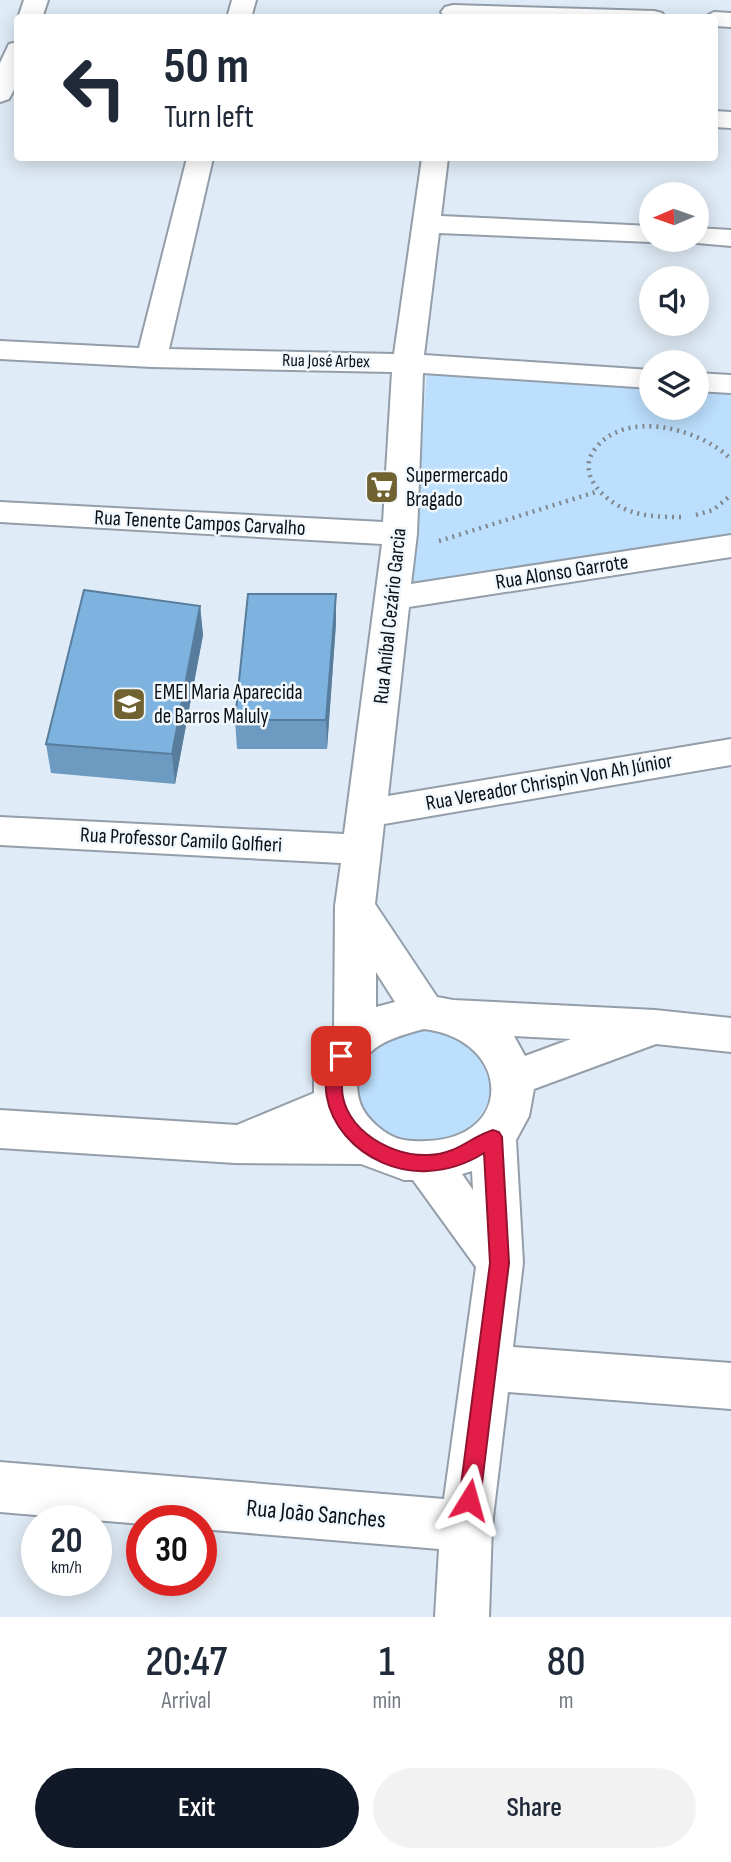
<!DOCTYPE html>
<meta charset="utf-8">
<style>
:root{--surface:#fff;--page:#f2f2f3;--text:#1f2937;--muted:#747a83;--accent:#111827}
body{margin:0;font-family:"Sofia Sans Condensed",sans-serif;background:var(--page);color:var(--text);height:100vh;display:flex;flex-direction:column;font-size:26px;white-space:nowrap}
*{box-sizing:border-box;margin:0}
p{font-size:23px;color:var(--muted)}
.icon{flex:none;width:38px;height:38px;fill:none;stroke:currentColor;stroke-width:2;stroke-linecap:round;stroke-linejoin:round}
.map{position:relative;height:1617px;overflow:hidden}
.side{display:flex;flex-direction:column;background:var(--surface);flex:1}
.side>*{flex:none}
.top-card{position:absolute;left:14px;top:14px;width:704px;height:147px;border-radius:7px;box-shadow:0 4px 18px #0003;background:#fff;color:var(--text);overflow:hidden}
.needle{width:46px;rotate:268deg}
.controls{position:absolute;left:639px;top:182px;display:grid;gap:14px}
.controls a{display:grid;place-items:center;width:70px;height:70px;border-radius:50%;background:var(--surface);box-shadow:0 4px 18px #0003;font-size:35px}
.speed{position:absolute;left:21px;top:1505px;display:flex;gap:14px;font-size:35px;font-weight:700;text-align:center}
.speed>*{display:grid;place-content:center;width:91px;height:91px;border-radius:50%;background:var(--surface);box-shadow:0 4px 18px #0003;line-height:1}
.speed small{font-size:18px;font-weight:400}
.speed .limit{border:10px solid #d22;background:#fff;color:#111}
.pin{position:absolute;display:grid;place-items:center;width:60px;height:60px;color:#fff;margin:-30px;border-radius:14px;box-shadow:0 4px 10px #0006}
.me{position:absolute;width:77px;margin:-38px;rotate:8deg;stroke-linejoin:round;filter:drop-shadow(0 0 5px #0008)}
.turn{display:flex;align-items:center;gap:24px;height:147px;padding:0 35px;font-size:32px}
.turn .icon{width:91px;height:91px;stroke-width:2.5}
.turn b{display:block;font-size:49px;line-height:60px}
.eta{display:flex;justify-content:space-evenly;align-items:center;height:119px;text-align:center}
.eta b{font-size:42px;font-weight:600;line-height:49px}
.cta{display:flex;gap:14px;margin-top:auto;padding:14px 35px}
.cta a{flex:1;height:80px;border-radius:42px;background:var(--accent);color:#fff;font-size:28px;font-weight:600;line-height:80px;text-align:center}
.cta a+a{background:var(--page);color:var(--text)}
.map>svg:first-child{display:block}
</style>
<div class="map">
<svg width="731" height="1617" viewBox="0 0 731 1617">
<rect width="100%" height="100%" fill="#dfebf6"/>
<!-- green -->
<path fill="#bcdffd" d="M427,374L651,385V408H696L697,387L731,389V538L409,590Z
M427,1029C470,1036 512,1072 479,1117C469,1131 450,1139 433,1140C342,1148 324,1035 427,1029Z"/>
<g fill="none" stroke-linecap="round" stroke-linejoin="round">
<!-- minor casing -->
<g stroke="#939ea8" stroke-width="4">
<path id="minor" d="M24,0H48L42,18H18Z
M232,0H256L251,18H227Z
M453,5L654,11L662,13L666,18L445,17L441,12L445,7Z
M714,12L731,13V27L714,26V18H703Z
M18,42V82L9,99L0,102V63L9,44Z
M714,111L731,112V128L714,127Z
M187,158H213L169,349L394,354L422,158H448L441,216L651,226V240H661L651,242L439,233L424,355L651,370V388L423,373L417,534L411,584L731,535V557L409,607L388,796L731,739V765L384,824L375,904L437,997L453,1000L655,1010L731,1018V1052L656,1044L534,1089L529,1116L516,1140L523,1263L513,1347L731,1363V1409L508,1392L492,1526L489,1617H435L439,1549L201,1529V1521H142V1524L0,1512V1462L444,1499L476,1267L413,1180H404L361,1164L235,1163L0,1148V1110L237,1125L314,1093V1071L334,1032L335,906L341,863L0,845V817L344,834L382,544L0,522V502L383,522L392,372L152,367L0,359V341L139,348ZM376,972L395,1002L376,1007ZM424,1029C512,1040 515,1139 426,1141C406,1142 393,1140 377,1126C363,1113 358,1104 357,1085C357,1047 393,1037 424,1029ZM514,1036L571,1039L525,1056ZM472,1171L473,1190L462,1174Z
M696,228L731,230V246L686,242L685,240H696Z
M696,373L731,375V393L696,391Z"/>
</g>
<!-- path -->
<path stroke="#7f878f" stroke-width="4.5" stroke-dasharray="2 5" stroke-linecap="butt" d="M696,515L713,510L731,495
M681,517C665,517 648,517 633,512C609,505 574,476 595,449C626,408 700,429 731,459
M439,541L599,491"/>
<!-- minor -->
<use href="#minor" fill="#fff" fill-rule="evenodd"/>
</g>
<!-- wall -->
<path fill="#6c9ac0" d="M200,606L203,635L175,784L51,773L46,744Z
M336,623L327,749H237L235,720Z"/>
<!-- shaded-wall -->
<path fill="#587d9c" d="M336,594V623L327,749L326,720Z
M200,606L203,635L175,784L172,754Z"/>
<!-- building -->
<path fill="#7eb3df" stroke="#587d9c" stroke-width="2" d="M84,590L200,606L172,754L46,744Z
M248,594H336L326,720H235Z"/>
<!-- route -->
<path fill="#e11d48" stroke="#92132f" stroke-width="2" d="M341,1049L347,1051L349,1056C347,1063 344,1070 343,1077C334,1123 387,1157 428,1155C458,1154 468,1138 493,1130L499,1132L502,1137L509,1263L480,1500L477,1507L469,1510L462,1507L459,1500L490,1263L484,1153C468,1163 449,1170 428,1171C365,1175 303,1113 334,1051Z"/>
<!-- icons -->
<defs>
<g id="supermarket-square" transform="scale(1.75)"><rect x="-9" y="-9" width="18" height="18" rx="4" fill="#716331" stroke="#f0f8fe"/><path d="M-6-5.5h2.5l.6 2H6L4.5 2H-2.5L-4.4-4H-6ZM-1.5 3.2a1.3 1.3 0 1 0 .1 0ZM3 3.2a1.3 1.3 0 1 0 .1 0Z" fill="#fff"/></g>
<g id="school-square" transform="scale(1.75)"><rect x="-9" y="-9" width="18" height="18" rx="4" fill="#716331" stroke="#f0f8fe"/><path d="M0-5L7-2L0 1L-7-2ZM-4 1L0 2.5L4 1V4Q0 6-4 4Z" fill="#fff"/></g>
</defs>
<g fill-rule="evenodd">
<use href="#supermarket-square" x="382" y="487"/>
<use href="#school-square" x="129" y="704"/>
</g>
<g text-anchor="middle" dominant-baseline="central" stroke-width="5" stroke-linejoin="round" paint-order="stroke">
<!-- far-street labels -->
<g font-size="18" fill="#0c1014" stroke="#f0f8fe">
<text transform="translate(326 361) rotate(1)">Rua José Arbex</text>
</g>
<!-- poi labels -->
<g font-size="21" fill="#0c1014" stroke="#f0f8fe" text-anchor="start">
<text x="406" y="475">Supermercado<tspan x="406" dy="24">Bragado</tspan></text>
<text x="154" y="692">EMEI Maria Aparecida<tspan x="154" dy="24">de Barros Maluly</tspan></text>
</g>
<!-- street labels -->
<g font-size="21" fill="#0c1014" stroke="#f0f8fe">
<text transform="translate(200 523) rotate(3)">Rua Tenente Campos Carvalho</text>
<text transform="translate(562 572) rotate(-9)">Rua Alonso Garrote</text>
<text transform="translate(390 616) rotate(-84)">Rua Aníbal Cezário Garcia</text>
<text transform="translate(549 782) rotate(-10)">Rua Vereador Chrispin Von Ah Júnior</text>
<text transform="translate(181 840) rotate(3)">Rua Professor Camilo Golfieri</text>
</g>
<!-- near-street labels -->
<g font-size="24" fill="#0c1014" stroke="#f0f8fe">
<text transform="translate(316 1514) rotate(5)">Rua João Sanches</text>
</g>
</g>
</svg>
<div class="controls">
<a><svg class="needle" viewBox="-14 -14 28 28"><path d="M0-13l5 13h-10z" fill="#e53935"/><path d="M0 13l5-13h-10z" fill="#747a83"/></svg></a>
<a><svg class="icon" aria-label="sound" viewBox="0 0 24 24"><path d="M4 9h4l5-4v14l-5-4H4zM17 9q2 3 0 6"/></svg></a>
<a><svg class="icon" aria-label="layers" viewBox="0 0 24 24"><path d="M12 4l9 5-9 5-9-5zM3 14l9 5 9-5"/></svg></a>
</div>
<div class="speed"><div>20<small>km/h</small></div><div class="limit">30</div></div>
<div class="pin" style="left:341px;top:1056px;background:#d93025"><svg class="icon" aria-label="arrive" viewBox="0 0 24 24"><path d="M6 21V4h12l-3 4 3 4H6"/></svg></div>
<svg class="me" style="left:469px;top:1500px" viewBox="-20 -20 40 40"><path d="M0-17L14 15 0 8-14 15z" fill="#e11d48" stroke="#fff" stroke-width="4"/></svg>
<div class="top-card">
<div class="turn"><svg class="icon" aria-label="left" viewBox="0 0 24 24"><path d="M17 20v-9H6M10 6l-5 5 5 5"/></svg><div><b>50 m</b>Turn left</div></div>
</div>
</div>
<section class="side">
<div class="eta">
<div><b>20:47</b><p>Arrival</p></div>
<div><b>1</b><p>min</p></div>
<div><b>80</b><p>m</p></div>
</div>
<div class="cta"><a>Exit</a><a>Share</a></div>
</section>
